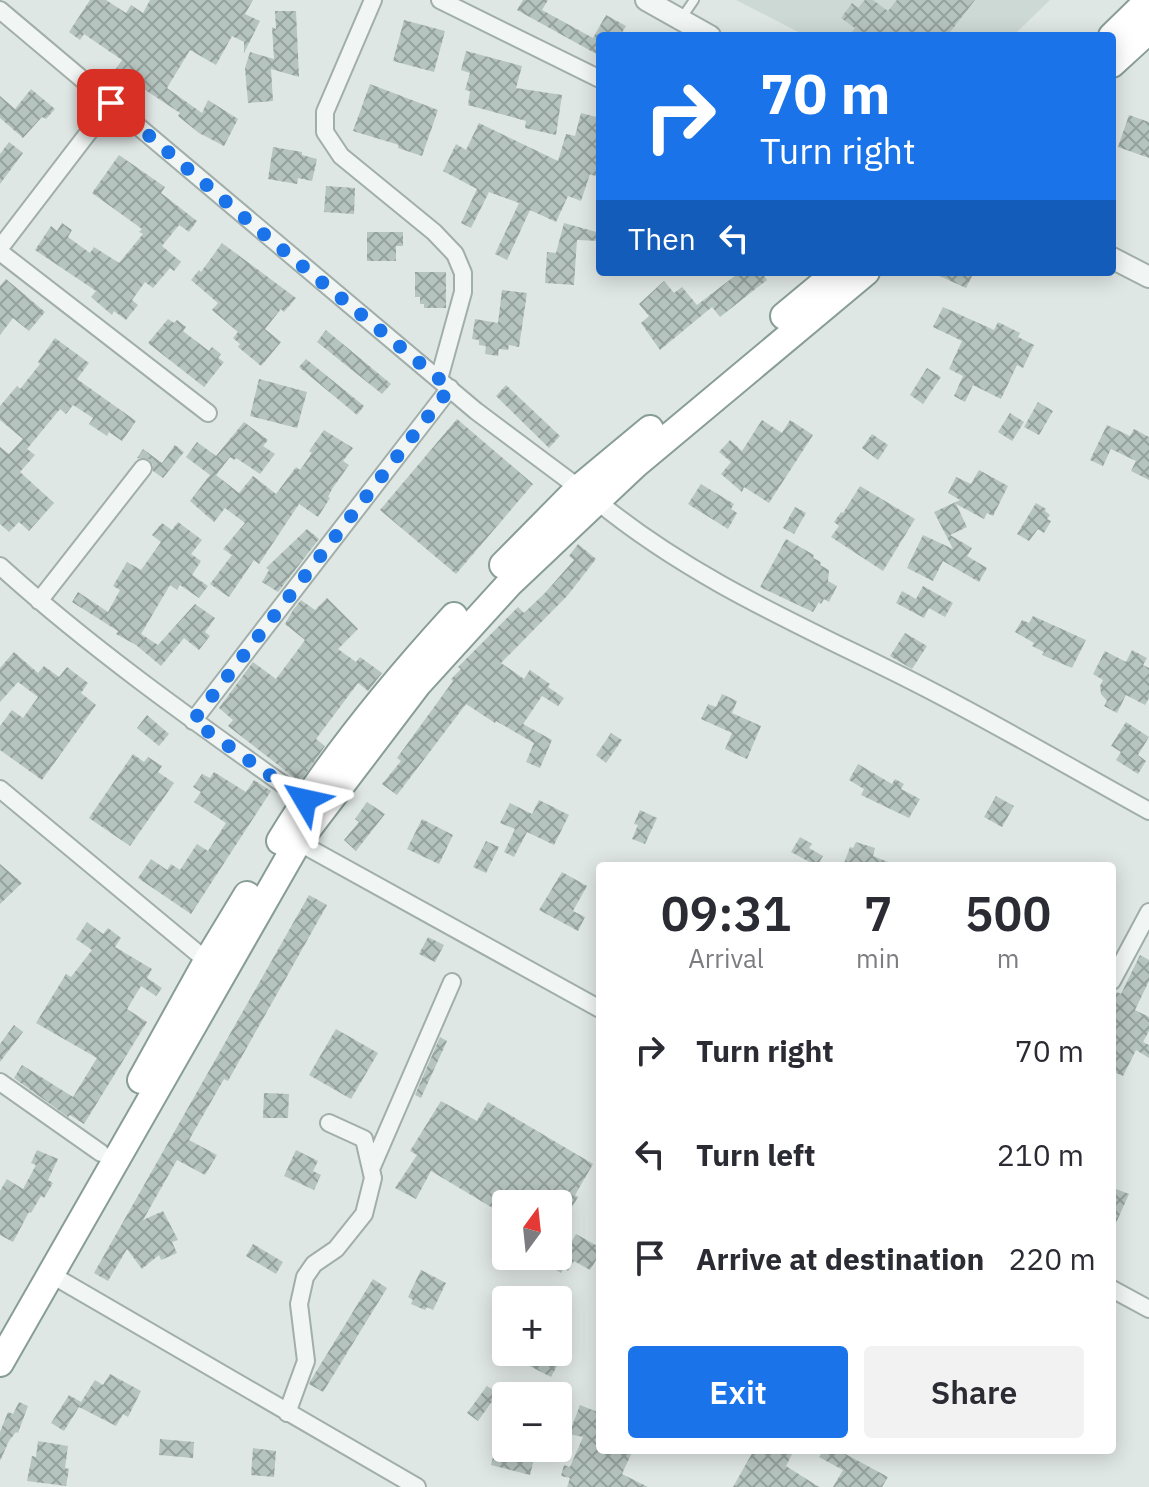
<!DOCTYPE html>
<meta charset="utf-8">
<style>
:root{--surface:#fff;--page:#f2f2f3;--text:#2b2b33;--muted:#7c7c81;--accent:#1a73e8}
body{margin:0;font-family:"IBM Plex Sans",sans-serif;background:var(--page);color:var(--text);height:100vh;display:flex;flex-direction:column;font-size:30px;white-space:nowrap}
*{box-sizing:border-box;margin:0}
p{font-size:26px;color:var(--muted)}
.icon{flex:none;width:44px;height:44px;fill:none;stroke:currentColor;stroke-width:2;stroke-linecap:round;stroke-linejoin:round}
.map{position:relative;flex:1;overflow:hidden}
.details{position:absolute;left:596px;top:862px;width:520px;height:592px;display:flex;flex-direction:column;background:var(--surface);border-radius:8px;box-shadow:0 4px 20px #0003}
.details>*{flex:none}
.top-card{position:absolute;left:596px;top:32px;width:520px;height:244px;border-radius:8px;box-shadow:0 4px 20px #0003;background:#1a73e8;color:#fff;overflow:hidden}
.needle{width:52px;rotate:15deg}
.controls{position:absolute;left:492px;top:1190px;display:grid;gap:16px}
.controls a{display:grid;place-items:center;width:80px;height:80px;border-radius:8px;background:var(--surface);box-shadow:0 4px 20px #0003;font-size:40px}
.pin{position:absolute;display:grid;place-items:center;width:68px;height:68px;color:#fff;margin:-34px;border-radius:16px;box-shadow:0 4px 12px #0006}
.me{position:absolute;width:88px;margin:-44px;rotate:306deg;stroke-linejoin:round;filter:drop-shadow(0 0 6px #0008)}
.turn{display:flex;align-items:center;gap:28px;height:168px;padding:0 32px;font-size:36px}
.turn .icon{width:104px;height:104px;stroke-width:2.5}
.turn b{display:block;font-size:56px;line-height:68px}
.then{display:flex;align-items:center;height:76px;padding:0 32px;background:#0003;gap:16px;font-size:30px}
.eta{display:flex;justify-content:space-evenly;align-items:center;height:136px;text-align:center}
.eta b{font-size:48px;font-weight:600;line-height:56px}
.button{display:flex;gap:16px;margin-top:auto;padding:16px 32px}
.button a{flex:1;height:92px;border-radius:8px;background:var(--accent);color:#fff;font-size:32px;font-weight:600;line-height:92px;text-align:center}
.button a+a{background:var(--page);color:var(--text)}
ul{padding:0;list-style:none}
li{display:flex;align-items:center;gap:24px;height:104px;padding:0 32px}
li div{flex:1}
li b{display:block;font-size:30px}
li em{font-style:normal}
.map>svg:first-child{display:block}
</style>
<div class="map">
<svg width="1149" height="1487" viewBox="0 0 1149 1487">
<defs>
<pattern id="building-cross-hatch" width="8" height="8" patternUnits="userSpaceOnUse" patternTransform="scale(2)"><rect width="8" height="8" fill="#b6c4bf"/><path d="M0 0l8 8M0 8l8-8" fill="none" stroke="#94a19c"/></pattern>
</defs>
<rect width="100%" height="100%" fill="#dfe7e4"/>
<!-- built -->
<path fill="#cdd9d4" d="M736,0H1050L1013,36H806Z"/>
<!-- building -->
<path fill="url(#building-cross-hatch)" d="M90,0H106L126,13L131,5L143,13L150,0H253L245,14L260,21L244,53V42L232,36L216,65L190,50L167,88L202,113L208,100L238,119L224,146L199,133L178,116L180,113L115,70L122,60L84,34L80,40L69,32Z
M523,0H548L542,10L593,38L606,15L626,26L620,36H600V56L517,10Z
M865,0H873L888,11L897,0H975L947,36H849L855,28L841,18L852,3L858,8Z
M275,11H296L299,77L271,69L273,101L248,103L245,68L250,52L274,59L272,27L276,29Z
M404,20L445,31L434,72L393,61Z
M466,51L522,66L516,88L562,95L556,135L525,128L526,121L468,105L470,91L465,90L470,73L461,70Z
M370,84L438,110L422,156L398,148L399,145L353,131Z
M31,89L55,109L46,119L42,117L23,138L0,118V96L15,109Z
M581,113L600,118V178L590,174L581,201L568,196L556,222L530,210L507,260L495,254L519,203L489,192L471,228L461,223L477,189L443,171L456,144L466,150L479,123L558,161L566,134L575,136Z
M1129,115L1149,122V158L1118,147Z
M9,142L23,153L0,184V154Z
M273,147L302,152V155L317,159L312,181L298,178L297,184L268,179Z
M119,155L165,187L161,193L197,221L189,232L179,225L162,246L181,262L174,271L170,268L153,288L145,282L132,300L138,305L126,320L114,311L112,315L91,297L96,291L35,250L51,226L57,231L62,223L72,230L68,237L90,253L94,247L119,263L143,234L139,232L142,229L92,193Z
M326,186L355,188L354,214L324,212Z
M564,223L600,233V241L577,240L574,285L545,283L547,252L556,253Z
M367,232H403V246H396V261H367Z
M222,243L296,298L284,312L281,309L265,329L281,342L261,366L238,347L240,344L233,338L238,332L212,310L218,303L191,280L199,270L201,272Z
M415,272H446V308H424V304H420V297H415Z
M740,272H761L767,280L720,317L712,307L660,350L641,323L649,316L639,304L664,281L674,293L682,287L697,305Z
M931,272H974L966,288Z
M6,279L45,312L29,331L13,318L0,335V286Z
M502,290L527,293L519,347L509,345L508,350L499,349L498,356L485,354L486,346L479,345V340L472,339L475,319L498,323Z
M943,307L994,330L998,322L1020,333L1018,337L1034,345L1023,368L1017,365L1001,399L973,385L965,402L954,396L963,376L949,369L962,341L933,327Z
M168,319L174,323L177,320L186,327L183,331L188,335L209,351L212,347L221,354L218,358L224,362L204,387L148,343Z
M326,330L391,384L382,394L317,342Z
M55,338L89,363L77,379L136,421L122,441L109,432L107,436L89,424L93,418L73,405L66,414L60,409L27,449L35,455L20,472L54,503L29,531L19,522L9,532L0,524V447L9,454L23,439L0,420V406L17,386L20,389L40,364L38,362Z
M306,359L364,406L357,415L299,367Z
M927,368L941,377L923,404L910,395Z
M259,379L307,392L297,428L250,416Z
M506,385L560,436L549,448L496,396Z
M1038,402L1053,411L1039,435L1024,427Z
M1010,413L1024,422L1012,441L998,432Z
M457,419L533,484L456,574L380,510Z
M762,420L782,433L790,420L813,435L769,503L744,487L742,492L721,474L731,462L719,452L730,440L742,451Z
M244,422L268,440L263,446L275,454L260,474L236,458L234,460L230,457L216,475L239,493L253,476L276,494L296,467L300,470L312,453L309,451L324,430L353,448L343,461L349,465L332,489L328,497L330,498L318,517L299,504L259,564L254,560L229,597L210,584L232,555L223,549L245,523L225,508L214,522L190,501L210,475L186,457L197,442L216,456Z
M1107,425L1130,436L1134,429L1149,437V480L1131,471L1136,461L1111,449L1103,466L1090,460Z
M872,434L888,445L878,460L862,448Z
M175,445L184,452L163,478L153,471V465L149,459L137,458L143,449L162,463Z
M979,470L1008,486L993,516L987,513L984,519L956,504L967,527L950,535L972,548L967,556L987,568L979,582L943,561L933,581L907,568L923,535L953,549L934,512L960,500L948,493L956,477L971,484Z
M701,484L734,504L731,509L737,513L728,529L688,504Z
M860,486L915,519L883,571L831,537L839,526L834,522L841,512L843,513Z
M1036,503L1046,509L1045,511L1050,515L1047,519L1051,521L1044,533L1038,529L1029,541L1017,534Z
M795,507L806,513L794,534L783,528Z
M178,522L202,540L191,554L201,561L192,575L208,586L199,598L180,585L177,590L170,585L141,634L158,645L195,604L215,618L205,632L210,636L199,650L184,638L161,666L136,645L116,634L118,631L72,602L78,592L108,612L120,590L113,586L127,562L141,570L161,542L152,535L162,523L172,530Z
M307,529L319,539L278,592L262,582L269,570L266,568Z
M786,539L814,555L813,558L821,562L820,565L829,570L828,581L837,586L829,602L824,599L821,604L819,602L813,612L760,587Z
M578,544L596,559L568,595L501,663L524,679L530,670L550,684L548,687L564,698L558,706L542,696L523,724L552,740L540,768L526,762L534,743L496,721L495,723L466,704L397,795L382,784L401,761L397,758L453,681L451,679L461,669L458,667L518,607L524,613L545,593L574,560L569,556Z
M923,586L953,603L945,617L929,608L924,618L896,603L902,591L916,599Z
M327,598L358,629L338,649L356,662L360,657L382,673L368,691L358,683L316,739L325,746L300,782L228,726L233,720L219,708L253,662L276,679L305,640L285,624L293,610L301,600L315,610Z
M1033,616L1086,640L1072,668L1042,655L1044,652L1032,646L1034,643L1015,632L1022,620L1029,623Z
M905,633L927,646L912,669L890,656Z
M1132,650L1147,658L1143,665L1149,668V698L1145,705L1126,695L1117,713L1104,706L1107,701L1101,694L1100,686L1103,680L1093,674L1105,651L1126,662Z
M14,652L38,673L44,666L59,677L67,667L88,683L81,693L96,705L42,780L0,750V726L12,710L23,718L38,697L18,682L0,702V668Z
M722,694L737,701L732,713L761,726L747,759L725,749L732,733L701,719L708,704L716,707Z
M147,715L169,734L159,746L137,728Z
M1126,722L1149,737L1138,755L1146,761L1138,774L1116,760L1121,752L1111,746Z
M611,733L622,740L606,763L596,755Z
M133,754L144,762L148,757L162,766L158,772L174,783L130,846L89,818Z
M858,764L892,784L895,779L904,784L901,789L920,799L909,818L861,795L864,789L849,780Z
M214,772L246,792L254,780L271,791L191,914L138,878L151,859L167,870L171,864L180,870L197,844L208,851L226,823L194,802L201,792L193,787L202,774L210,778Z
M996,796L1014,806L1002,827L984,817Z
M539,800L569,815L554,845L527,832L514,857L504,852L515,829L500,823L510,803L532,814Z
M367,802L385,814L356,851L344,840L359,822L355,819Z
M640,810L657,818L645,844L632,839L638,825L634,824Z
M422,819L453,835L439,864L407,849Z
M800,837L812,844L809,848L823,856L817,866L791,852Z
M486,841L499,847L486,873L473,867Z
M856,842L875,848L873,856L898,866H843L850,847L853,848Z
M0,864L22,883L0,904Z
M562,872L587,886L573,911L585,917L578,931L539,910Z
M309,895L327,905L228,1081L224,1079L189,1140L217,1155L205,1175L177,1160L143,1220L163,1211L178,1240L172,1242L177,1253L161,1260L159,1255L142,1269L127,1249L108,1281L94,1273Z
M87,922L103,934L108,928L121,938L115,947L152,969L147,978L162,988L156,996L141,986L127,1009L147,1022L84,1124L70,1115L68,1117L14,1078L22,1065L73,1097L97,1058L36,1023L66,974L71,977L92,950L76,939Z
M428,937L444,945L435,962L419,954Z
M1140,955L1149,960V981L1135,1010L1149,1017V1031L1143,1042L1149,1045V1058L1136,1050L1123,1076L1112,1071V1000L1117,992L1121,994Z
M14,1025L23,1032L0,1062V1044Z
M336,1029L378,1053L351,1099L309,1075Z
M440,1037L447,1041L421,1098L415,1095Z
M264,1093L289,1094L288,1118H263Z
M441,1101L477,1121L488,1102L593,1164L575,1195L578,1197L572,1207L551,1196L546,1204H506V1216L431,1171L416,1199L395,1188L417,1155L410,1151Z
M37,1150L58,1159L48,1180L53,1183L44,1198L41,1196L31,1213L29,1212L13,1242L0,1235V1191L7,1179L23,1189L36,1165L31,1163Z
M296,1150L318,1161L313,1171L321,1175L314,1190L284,1176Z
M1116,1189L1129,1194L1112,1232V1198Z
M576,1234L599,1247L596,1253L599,1255L590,1270L574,1261L568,1271L564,1268L561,1273L546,1264L551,1256H563Z
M253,1244L283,1262L276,1274L246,1256Z
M421,1270L446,1283L433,1310L427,1307L425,1310L411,1304L413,1300L408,1297Z
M373,1279L387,1288L323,1392L309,1384L311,1380Z
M525,1352H534L558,1364L551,1377L522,1362Z
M110,1374L141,1391L128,1417L123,1414L116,1426L79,1407L64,1431L51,1423L69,1395L81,1402L95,1380L103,1385Z
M487,1386L498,1393L478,1421L467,1413Z
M19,1402L28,1406L18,1433L16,1432L9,1441L0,1461V1432L8,1412L13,1414Z
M580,1405L600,1413V1450H633L622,1474L648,1487H567L570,1478L561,1476L564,1465L570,1467L583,1437L569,1434Z
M502,1422H506V1448H532L529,1458L534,1459L530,1475L491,1465Z
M160,1439L194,1442L193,1458L159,1455Z
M38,1441L68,1446L65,1468L69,1469L66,1486L27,1481L32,1456L36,1457Z
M253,1448L276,1451L274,1477L251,1475Z
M754,1450H794L786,1466L819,1487H733Z
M824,1450H838L888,1477L882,1487H833L843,1470L819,1457Z"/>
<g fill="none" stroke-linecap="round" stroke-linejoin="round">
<!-- service casing -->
<g stroke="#a1aea9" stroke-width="12">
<path id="service" d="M681,19L694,0"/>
</g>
<!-- minor casing -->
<g stroke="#a1aea9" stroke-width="20">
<path id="minor" d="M373,0L325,112V132L341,156L434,232L455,254L463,273V292L439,379
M440,0L600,79
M0,10L476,411L579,488
M0,248L111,103
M0,252L208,413
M597,501C692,579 800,625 908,679C990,720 1069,767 1149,811
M0,566C95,652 201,726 305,800
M39,601L143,468
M193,721L450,388
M0,789L207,961
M298,842L600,1009
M1112,981L1149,912
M0,1082L101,1153
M371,1169L452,982
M52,1275L417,1487
M1112,1289L1149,1309
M287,1413L306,1361L299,1304L305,1277L314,1264L336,1249L364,1214L373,1178L364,1139L329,1123"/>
</g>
<!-- tertiary casing -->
<g stroke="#a1aea9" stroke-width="24">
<path id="tertiary" d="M646,0L710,36
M1112,258L1149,277"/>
</g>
<!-- trunk casing -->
<g stroke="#879d95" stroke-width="30">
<path id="trunk" d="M1112,36L1149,0
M1112,64L1149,30
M784,316L837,272
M503,565L579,488L650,429
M280,841C329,760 390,686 454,616
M141,1080L207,961L247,895
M0,1363L298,842L418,684L510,583L635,465L866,272"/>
</g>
<!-- service -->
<use href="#service" stroke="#f1f6f4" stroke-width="8"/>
<!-- minor -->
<use href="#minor" stroke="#f1f6f4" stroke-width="16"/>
<!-- tertiary -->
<use href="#tertiary" stroke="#f1f6f4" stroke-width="20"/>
<!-- trunk -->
<use href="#trunk" stroke="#fff" stroke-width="26"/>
</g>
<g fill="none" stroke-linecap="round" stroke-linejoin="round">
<!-- route -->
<path stroke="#1a73e8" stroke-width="14" stroke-dasharray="0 25.2" d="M111,103L260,231L450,388L193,721L305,800"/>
</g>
</svg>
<div class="controls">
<a><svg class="needle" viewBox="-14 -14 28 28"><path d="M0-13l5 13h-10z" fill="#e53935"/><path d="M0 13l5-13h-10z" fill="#7c7c81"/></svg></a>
<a>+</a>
<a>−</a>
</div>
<div class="pin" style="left:111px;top:103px;background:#d93025"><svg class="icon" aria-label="arrive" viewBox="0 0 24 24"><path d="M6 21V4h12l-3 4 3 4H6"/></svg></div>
<svg class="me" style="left:305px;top:800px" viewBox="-20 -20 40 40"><path d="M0-17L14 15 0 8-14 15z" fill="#1a73e8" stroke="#fff" stroke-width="4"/></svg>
<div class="top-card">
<div class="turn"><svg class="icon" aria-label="right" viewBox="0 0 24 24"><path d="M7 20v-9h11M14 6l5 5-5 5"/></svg><div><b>70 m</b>Turn right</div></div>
<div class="then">Then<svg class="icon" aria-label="left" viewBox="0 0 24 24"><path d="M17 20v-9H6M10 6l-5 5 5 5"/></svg></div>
</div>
<section class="details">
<div class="eta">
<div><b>09:31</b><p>Arrival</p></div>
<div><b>7</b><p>min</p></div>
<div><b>500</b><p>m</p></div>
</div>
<ul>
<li><svg class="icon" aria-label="right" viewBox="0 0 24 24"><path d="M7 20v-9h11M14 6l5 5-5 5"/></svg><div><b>Turn right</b></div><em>70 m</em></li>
<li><svg class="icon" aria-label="left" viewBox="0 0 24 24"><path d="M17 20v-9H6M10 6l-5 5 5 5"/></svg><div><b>Turn left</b></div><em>210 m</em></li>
<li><svg class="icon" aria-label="arrive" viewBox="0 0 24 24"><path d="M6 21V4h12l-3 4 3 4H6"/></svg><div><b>Arrive at destination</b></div><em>220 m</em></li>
</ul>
<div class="button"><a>Exit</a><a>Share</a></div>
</section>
</div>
